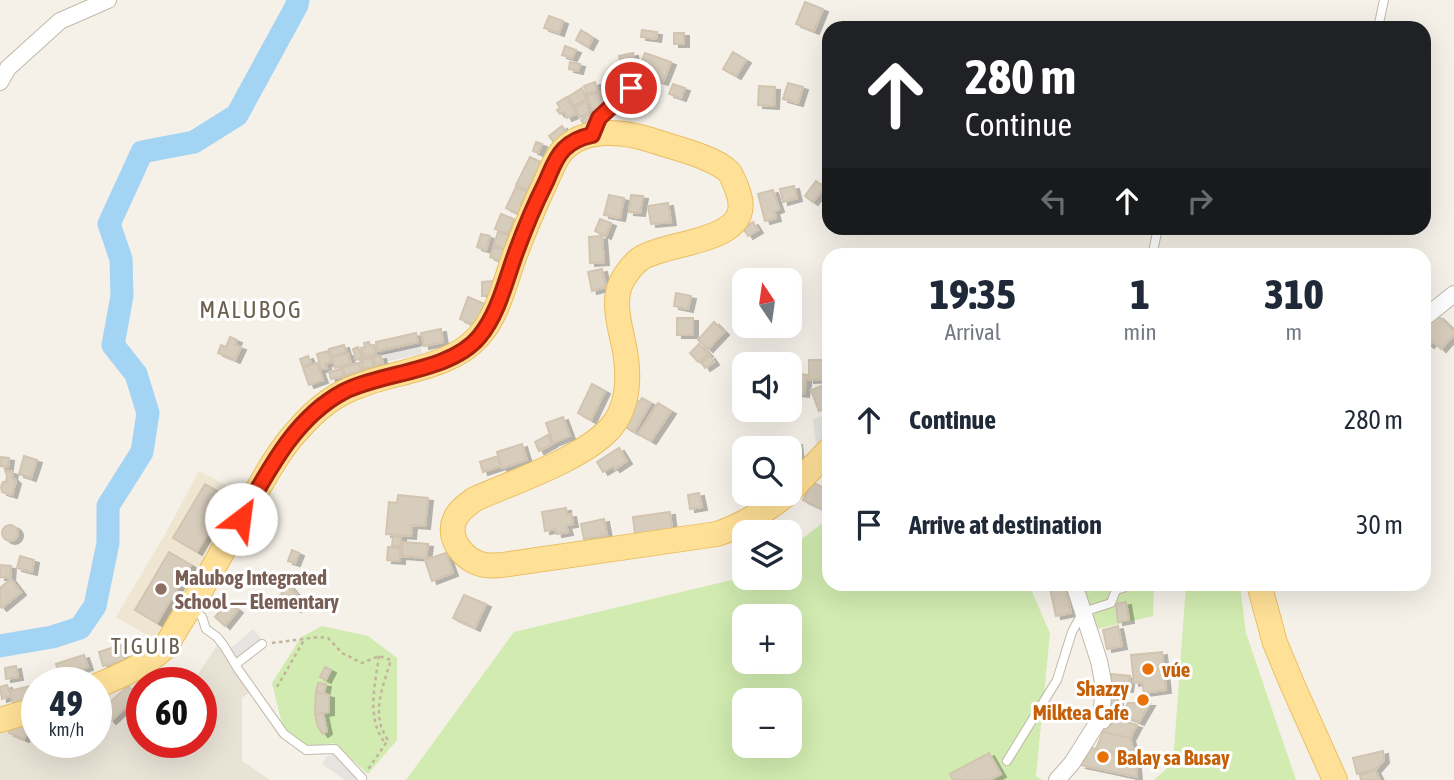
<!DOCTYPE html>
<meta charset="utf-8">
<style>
:root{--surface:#fff;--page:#f6f6f7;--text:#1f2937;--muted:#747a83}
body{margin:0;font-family:"Asap Condensed",sans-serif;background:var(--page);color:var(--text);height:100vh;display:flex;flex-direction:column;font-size:26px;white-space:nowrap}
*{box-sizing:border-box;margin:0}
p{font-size:23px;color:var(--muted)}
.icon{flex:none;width:38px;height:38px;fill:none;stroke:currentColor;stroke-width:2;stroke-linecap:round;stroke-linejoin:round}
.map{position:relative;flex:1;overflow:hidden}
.details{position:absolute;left:822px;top:248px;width:609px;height:343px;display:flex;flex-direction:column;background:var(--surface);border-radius:21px;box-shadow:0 7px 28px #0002}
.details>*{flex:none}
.top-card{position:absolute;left:822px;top:21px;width:609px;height:214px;border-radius:21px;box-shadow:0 7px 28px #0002;background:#202124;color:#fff;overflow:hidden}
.needle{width:46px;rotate:347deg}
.fabs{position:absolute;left:732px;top:268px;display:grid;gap:14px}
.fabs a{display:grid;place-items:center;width:70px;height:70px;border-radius:14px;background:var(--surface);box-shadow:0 7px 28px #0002;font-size:35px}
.speed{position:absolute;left:21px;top:667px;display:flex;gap:14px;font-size:35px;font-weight:700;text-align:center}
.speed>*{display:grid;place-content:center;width:91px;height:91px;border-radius:50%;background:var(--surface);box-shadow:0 7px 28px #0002;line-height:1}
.speed small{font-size:18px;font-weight:400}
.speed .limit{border:10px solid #d22;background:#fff;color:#111}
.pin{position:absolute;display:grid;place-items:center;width:60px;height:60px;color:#fff;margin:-30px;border:4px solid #fff;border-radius:50%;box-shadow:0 2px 7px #0007}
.me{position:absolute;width:77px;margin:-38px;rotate:30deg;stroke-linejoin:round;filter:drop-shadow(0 0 5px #0008)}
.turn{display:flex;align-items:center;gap:24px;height:147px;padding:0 28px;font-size:32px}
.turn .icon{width:91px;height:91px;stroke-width:2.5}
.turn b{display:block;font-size:49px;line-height:60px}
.lanes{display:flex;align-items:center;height:66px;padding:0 28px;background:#0003;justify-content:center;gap:35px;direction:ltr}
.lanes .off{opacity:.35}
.eta{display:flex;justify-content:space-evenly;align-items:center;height:119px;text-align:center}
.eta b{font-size:42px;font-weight:800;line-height:49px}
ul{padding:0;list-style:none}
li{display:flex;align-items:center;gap:21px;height:105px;padding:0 28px}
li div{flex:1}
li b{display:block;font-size:26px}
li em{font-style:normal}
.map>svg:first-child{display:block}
</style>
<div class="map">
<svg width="1454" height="780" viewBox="0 0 1454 780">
<defs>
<filter id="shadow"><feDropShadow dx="5" dy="3" stdDeviation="0" flood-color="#0004"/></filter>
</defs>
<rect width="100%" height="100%" fill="#f5f1e9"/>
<!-- residential -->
<path fill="#e9e3d6" d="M218,644L251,691L242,698V761L270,780H0V721L37,712V742H96V689L140,672L148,682H142V742H201V682H193Z"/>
<!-- education -->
<path fill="#efe6d2" d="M199,471L246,496L157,641L116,617L164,536Z"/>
<!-- green -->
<path fill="#d1ebb0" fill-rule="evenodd" d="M829,518L830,584L1029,585L1050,633L1036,776L1042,780H406L514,632L744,577L789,578V549ZM744,616H789V662H744ZM744,700H789V746H744Z
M1078,585H1154L1153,616L1093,630Z
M1186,585H1240L1246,633L1296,780H1154L1173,763Z
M322,626L368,636L397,658V740L368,774L334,743L309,747L287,732L281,720L272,683L301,637Z"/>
<!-- parking -->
<path fill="#e6e4e0" d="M420,345L422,354L384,362L382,353Z
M829,413V436L821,444L816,443L813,419Z
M253,629L266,644L238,668L225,653Z
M343,752L365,773L363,780H345L322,764L327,756Z"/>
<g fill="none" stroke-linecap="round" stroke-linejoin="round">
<!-- river -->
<path stroke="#a3d4f4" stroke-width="23" d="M0,646L52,637L80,628L95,606L108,543V506L142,452L148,413L136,374L113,345L122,296L121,259L109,224L142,152L194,142L237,115L297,5L298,0"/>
</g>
<!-- building -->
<path fill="#d7cdbd" stroke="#d2c4b0" stroke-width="2" filter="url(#shadow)" d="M805,2L823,9L814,31L796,24Z
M549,16L563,21L559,33L544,28Z
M581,30L593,38L588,47L576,40Z
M642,30L657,32L656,39L641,37Z
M674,33H684V44H674Z
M565,46L576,50L572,58L562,55Z
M733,52L746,60L736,76L723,69Z
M633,53L635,66L622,69L619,56Z
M645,53L671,62L663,82L637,73Z
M570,62L580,64L578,71L569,69Z
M595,82L598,90L587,94L584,86Z
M788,83L803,87L798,103L783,99Z
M673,84L685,88L681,98L669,94Z
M759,86L775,87L774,106L758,105Z
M582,88L586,99L574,106L568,97Z
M600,92L605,106L592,110L587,96Z
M830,95V120L823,97Z
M567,97L576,114L567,118L564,112L560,114L557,110L560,108L557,103Z
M586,101L589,113L579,117L575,107Z
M591,114L595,120L586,127L581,120Z
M562,126L569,135L556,145L549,136Z
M536,142L542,144L538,153L533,151Z
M530,157L541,162L527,191L516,185Z
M816,181L824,187L813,202L805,196Z
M794,186L797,198L783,202L780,189Z
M516,187L527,192L520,206L523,208L520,215L506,208Z
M773,190L779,209L774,211L776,218L765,221L758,194Z
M609,195L624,198L620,218L604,215Z
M631,195L643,196L640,213L629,212Z
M668,203L671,222L651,224L648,206Z
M501,214L514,219L508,234L495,229Z
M600,219L611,223L606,236L595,231Z
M753,222L758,230L748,236L743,228Z
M498,232L508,235L504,249L494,245Z
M481,234L490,236L486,250L477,247Z
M602,236L604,262L590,263L589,237Z
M494,247L506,251L502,262L490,257Z
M1128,249H1144V256H1128Z
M602,269L606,287L592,291L588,272Z
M492,281V296H482V282Z
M676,293L691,296L688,309L674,306Z
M468,297L485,304L477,326L460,319Z
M1438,316L1454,331V335L1441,349L1433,341L1429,345L1424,340L1427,335L1424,333V330Z
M677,318H693V335H677Z
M714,322L724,332L708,349L698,340Z
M441,329L443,342L424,346L421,333Z
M416,333L418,342L377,351L376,342Z
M230,337L237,340L235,345L241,347L235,360L218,353L221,345L226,347Z
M369,342L370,346L374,345L376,354L363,357L361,348L365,347L364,343Z
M699,344L708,354L698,362L690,353Z
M344,345L346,352L331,357L329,349Z
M358,347L362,358L356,360L353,349Z
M328,351L331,362L325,364L327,368L321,369L317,354Z
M348,353L351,364L335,368L332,357Z
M308,356L311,363L303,367L300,359Z
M381,356L383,364L375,366L373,357Z
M710,356L714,362L705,368L702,362Z
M372,358L374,367L363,369L361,360Z
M764,360L784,361V364H764Z
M809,360H828V379L809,380Z
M317,363L323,380L309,385L303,368Z
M359,363L361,371L345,375L343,367Z
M342,369L344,376L331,379L329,372Z
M789,372L807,375L804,394L789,392Z
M830,383V407L819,411L811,390Z
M592,384L605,391L591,420L578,413Z
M642,398L651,403L634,432L624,426L636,400L639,402Z
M658,403L671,411L651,441L638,434Z
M563,417L570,436L553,443L546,423Z
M548,435L552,444L539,451L535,442Z
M797,442L800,468L789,470V448H785L784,443Z
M522,444L527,460L502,468L497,452Z
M619,448L627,461L615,469L613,466L603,472L597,462Z
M24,456L37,460L31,478L19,474Z
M498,456L501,466L483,472L480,462Z
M0,457L9,458L8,467L0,466Z
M5,470L13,472L12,477L16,481L12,495L2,492L1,487L3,482H6L7,476Z
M812,482L830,491V513L803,500Z
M205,484L229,498L197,552L173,538Z
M699,493L702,507L690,509L688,495Z
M751,494H761L765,501L753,508L746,496Z
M398,495L428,498L425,526L412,525L411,536L386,534L389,502L397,503Z
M566,508L567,515L571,514L573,524L566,525L568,532L557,534L556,529L545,531L542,512Z
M670,512L672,529L635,534L633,517Z
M604,519L607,535L584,539L581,524Z
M2 533a8 8 0 1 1 16 0a8 8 0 1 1-16 0Z
M393,536L401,537V546H392Z
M403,542L428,544L426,558L402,556Z
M388,547L400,548V561L387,560Z
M292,550L299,553L295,563L288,561Z
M169,552L191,565L157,623L135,610Z
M446,553L453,573L432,581L425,560Z
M20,556L34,560L32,572L17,568Z
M0,565L11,566L10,578L0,577Z
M11,579L21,592L2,608L0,606V588Z
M1049,584H1065L1071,613L1056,616Z
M289,586L296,594L285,603L279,596Z
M296,595L303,601L296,609L289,603Z
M464,595L486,604L475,628L453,618Z
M228,602L238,610L225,626L215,617Z
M1126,602L1129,620L1118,622L1116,604Z
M1118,626L1122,646L1107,649L1103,630Z
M121,645L125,660L103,666L99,652Z
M1162,652L1166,690L1144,693L1142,682L1134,683L1131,655Z
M84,655L88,667L60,677L56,664Z
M16,666L18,677L6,679L5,668Z
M325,667L331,670L326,680L320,677Z
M1111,674L1130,676L1128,689L1110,687Z
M318,683L326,684L324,694L316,692Z
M7,685L11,696L2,699L0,687Z
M30,686L34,702L14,707L10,691Z
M128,686L138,696L111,721L102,710Z
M316,692L329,695V712L315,715Z
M1118,695V703L1109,704L1108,696Z
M1128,703H1150L1139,722L1122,715Z
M323,713L327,731L323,734L318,727L315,715Z
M1117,719L1137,725L1130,738L1103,732Z
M14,720L29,727L24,739L9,733Z
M1103,732L1130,738L1135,756L1096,749Z
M1091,748L1135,756L1137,777L1081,765Z
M1383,751L1384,760L1376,769L1357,774L1353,758Z
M989,753L1001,774L990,780H953L950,774Z
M1375,770L1380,780H1361L1360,775Z"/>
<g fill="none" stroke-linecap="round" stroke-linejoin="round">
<!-- lane casing -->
<g stroke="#c1b9aa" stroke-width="10">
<path id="lane" d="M1378,28L1384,0
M594,129L599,118L631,88
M1152,256L1158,228
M194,609L202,617L206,629L217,637L224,646L238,669L284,734L306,750L335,749L362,778
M236,664L262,644
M1105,724L1114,709
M1007,761L1057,680L1072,632L1083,612L1111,603L1116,590L1123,588V584"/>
</g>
<!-- street casing -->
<g stroke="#c1b9aa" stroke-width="18">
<path id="street" d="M0,82L8,68L60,21L108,0
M1424,318L1454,294
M1057,780L1072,763L1101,717L1104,687L1099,661L1074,584"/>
</g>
<!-- primary casing -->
<g stroke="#e9bf62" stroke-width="26">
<path id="primary" d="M789,492L830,449
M1259,584L1275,643L1293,686L1335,780
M96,686C121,676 144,666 164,648C170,641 174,632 179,624C187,612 195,600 202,588C218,559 235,530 251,501C265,477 279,450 298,430C315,410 336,393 361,385C397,371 451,368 478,337C497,317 504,286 513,260C523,233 534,207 546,181C551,171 555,158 563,150C585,127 623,131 651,140C671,147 715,157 729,172C733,177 736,186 738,192C757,244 668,240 640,259C632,265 627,272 622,281C611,302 621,329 625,351C629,375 629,405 612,426C586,458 513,482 475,499C468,504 459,510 455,519C446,539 465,562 485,565C490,566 497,565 502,565L717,534C744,525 765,511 787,494
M0,720L37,709"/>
</g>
<!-- path -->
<path stroke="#c3b59b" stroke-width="2.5" stroke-dasharray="3.5 3.5" stroke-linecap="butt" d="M272,643L319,637L328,638L342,653L362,663L379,656L391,660C383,686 370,715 388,740L367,771
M379,656C375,686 366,718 385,743
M277,687L304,640"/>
<!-- lane -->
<use href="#lane" stroke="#fff" stroke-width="8"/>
<!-- street -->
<use href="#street" stroke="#fff" stroke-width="16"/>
<!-- primary -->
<use href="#primary" stroke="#ffe097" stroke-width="24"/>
</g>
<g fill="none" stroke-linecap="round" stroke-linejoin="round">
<!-- route casing -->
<g stroke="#a6220e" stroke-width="18">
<path id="route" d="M241,519C267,473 294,418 343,392C381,372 450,372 479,337C498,314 505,283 515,255C524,230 534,206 546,182C551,171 555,158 564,149C571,142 582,137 592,135L599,118L631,88"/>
</g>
<!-- route -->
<use href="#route" stroke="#ff3515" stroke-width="12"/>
</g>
<!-- markers -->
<circle fill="#8d6e63" stroke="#fff" stroke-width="2.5" cx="161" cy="589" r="7"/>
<g fill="#e8710a" stroke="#fff" stroke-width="2.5">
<circle cx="1148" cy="669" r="7"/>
<circle cx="1143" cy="700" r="7"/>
<circle cx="1103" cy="757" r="7"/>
</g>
<g text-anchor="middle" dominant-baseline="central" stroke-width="6" stroke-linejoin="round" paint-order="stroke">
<!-- education labels -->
<g font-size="21" font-weight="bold" fill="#785e54" stroke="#fff" text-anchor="start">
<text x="175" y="577">Malubog Integrated<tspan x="175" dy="24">School — Elementary</tspan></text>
</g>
<!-- food labels -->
<g font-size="21" font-weight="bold" fill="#c56008" stroke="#fff" text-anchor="start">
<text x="1162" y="669">vúe</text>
<text x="1129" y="688" text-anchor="end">Shazzy<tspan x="1129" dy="24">Milktea Cafe</tspan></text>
<text x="1117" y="757">Balay sa Busay</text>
</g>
<!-- neighbourhood labels -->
<g font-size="23" letter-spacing="2" fill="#6c5f4d" stroke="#fff">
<text x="146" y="646">TIGUIB</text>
</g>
<!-- quarter labels -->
<g font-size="24" letter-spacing="2" fill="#6c5f4d" stroke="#fff">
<text x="251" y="309">MALUBOG</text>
</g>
</g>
</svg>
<div class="fabs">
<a><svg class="needle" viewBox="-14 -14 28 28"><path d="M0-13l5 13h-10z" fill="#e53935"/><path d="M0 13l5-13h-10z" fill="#747a83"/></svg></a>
<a><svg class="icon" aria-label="sound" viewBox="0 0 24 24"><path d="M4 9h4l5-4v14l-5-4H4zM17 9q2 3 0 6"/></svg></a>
<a><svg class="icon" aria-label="search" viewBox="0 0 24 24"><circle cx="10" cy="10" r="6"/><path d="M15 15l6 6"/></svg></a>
<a><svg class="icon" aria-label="layers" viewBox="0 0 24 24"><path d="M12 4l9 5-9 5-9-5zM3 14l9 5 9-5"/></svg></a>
<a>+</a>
<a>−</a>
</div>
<div class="speed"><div>49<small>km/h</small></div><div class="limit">60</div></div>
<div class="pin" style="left:631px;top:88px;background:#d93025"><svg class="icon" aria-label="arrive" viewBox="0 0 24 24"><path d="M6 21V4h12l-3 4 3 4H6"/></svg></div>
<svg class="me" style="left:241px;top:519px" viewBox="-20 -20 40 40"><circle r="19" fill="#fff"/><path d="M0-13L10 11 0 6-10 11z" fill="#ff3515"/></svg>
<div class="top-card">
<div class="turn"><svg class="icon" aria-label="ahead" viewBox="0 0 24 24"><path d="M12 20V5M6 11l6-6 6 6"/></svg><div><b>280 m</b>Continue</div></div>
<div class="lanes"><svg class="icon off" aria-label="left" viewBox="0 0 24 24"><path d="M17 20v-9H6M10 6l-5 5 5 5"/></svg><svg class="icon" aria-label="ahead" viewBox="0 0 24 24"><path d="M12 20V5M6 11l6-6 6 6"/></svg><svg class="icon off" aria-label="right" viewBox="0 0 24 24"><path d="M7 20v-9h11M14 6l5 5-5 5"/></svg></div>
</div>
<section class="details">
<div class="eta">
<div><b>19:35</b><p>Arrival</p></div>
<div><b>1</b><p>min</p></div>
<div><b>310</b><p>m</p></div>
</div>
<ul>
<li><svg class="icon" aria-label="ahead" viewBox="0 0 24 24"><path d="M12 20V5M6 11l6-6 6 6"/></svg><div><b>Continue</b></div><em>280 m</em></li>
<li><svg class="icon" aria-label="arrive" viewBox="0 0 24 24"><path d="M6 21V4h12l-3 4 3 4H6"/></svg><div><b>Arrive at destination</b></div><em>30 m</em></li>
</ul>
</section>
</div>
